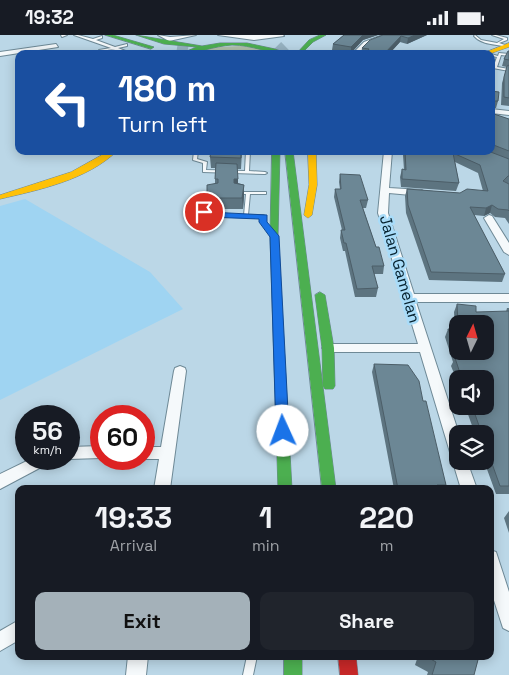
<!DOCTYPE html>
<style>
:root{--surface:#171b24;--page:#20242c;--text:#f1f3f6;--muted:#9ea1a6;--accent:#a4b1b9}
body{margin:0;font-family:"Space Grotesk",sans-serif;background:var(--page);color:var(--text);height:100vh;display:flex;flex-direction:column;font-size:19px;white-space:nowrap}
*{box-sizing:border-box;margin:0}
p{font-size:16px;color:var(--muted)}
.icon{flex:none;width:28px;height:28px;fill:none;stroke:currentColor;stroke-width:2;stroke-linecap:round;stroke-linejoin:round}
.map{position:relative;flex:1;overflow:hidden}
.sheet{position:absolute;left:15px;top:450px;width:479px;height:175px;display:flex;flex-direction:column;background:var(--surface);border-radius:10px;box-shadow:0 2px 12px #0003}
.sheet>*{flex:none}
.guide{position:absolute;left:15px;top:15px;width:480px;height:105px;border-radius:10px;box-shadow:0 2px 12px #0003;background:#1a4fa0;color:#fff;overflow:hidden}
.needle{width:32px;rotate:5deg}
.buttons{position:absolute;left:449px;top:280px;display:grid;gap:10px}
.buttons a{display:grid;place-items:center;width:45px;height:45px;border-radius:10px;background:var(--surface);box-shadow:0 2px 12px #0003;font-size:25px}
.speed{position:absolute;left:15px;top:370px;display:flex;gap:10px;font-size:25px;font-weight:700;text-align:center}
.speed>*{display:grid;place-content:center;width:65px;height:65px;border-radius:50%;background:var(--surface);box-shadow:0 2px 12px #0003;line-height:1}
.speed small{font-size:12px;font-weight:400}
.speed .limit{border:8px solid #d22;background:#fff;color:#111}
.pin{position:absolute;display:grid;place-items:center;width:42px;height:42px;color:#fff;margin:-21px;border:2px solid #fff;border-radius:50%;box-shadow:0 1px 5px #0007}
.me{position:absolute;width:55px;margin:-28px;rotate:358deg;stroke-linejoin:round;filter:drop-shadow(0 0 4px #0008)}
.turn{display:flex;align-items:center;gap:18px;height:105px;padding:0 20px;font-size:22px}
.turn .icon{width:65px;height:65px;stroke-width:2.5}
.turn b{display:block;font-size:35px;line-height:42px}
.eta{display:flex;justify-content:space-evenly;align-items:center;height:85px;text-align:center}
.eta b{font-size:30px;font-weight:700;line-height:35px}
.button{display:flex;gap:10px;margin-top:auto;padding:10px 20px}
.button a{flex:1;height:58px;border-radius:10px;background:var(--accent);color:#111;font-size:20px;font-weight:700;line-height:58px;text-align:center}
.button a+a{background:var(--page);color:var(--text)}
.status{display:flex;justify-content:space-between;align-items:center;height:35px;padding:0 25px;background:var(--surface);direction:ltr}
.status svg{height:14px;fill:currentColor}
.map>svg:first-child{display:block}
</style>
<div class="status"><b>19:32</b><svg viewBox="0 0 49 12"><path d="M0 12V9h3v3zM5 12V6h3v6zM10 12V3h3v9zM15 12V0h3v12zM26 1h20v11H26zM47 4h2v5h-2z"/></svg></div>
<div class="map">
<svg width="509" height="640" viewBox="0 0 509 640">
<rect width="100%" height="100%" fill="#bbd7e7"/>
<!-- built -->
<path fill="#9fd4f2" d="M25,164L150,237L183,274L0,365V171Z"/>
<!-- green -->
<path fill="#b0c0ab" d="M241,11L259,13L277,19H190L216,12Z"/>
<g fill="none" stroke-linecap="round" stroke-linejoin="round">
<!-- primary-tunnel -->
<path stroke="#97b3c2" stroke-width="11" stroke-dasharray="11 5" stroke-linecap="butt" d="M177,13L200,17
M278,18L285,11"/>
<!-- lane casing -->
<g stroke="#6e8996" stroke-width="2">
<path id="lane" d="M61,0H67L62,2Z
M74,0H78L93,4L102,1V3L96,5L115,12L127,9V11L118,13L133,19C119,19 114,9 99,19H96L99,15L111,13Z
M475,0L481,5L497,8L504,4L492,0H496L507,3V5L499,8L508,11L507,12C496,9 482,10 474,1Z
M499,18L509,19V21L501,20L497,32L509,34V36L493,33L497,22L491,21V19L498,21Z
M194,116H198L197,124L207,127L206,135L245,136L246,116H250L249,136L265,137L267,138L265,139L203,137V128L193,125Z
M215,157H217V159L206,160V177L209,179L244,180L246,159H242V157H266V159H250L248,180H263L265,181L263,182L206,181L202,177V159L204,158Z
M247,621H257L253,640H243Z"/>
</g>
<!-- street casing -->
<g stroke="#6e8996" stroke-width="2">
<path id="street" d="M158,0L170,2L196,0L169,6Z
M218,0H283L284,1L254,5Z
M383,0H391L368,9L359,19H352L364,7Z
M56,9L58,12L0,21V17Z
M491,74L509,76V80L491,78Z
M384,116H392L389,153L422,155L426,158L422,161L389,158L388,178L414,259H509V267H416L459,399L458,426H467L477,454H461L420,317H328L322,313L328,309H418L378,178Z
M489,180L492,181L509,208V220L504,217L484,183Z
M180,331L185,333L186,336L170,454H154L159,424H143L144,412H161L174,336L175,333Z
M101,411V423L69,424H68L69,412Z
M31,424H51L49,428L0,454V439Z
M490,515L496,517L509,557V596L503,593L490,553Z
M19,585V605L0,616V596Z
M128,621H148L146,640H126Z"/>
</g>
<!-- fast casing -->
<g stroke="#6e8996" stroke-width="1">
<path id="fast" d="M105,0H113L154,12L151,14Z
M136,0L202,11L220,8H247L275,14L289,19C270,19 252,10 232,10C214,11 196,19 179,19L197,12L164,9Z
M320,0H326L313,7L301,19H296L309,5Z
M272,116H280L278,201L292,454H278L270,201Z
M285,116H293L336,454H322Z
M320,257L325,260L334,313L335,351L333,354H325L323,351L322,313L315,260Z
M284,621H302V640H284Z"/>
</g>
<!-- slow casing -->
<g stroke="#6e8996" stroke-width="1">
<path id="slow" d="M509,8V12L489,19H481Z
M109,116H117C87,145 39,155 0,164V160L71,137Z
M308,116H316L317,150L312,180L308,183L304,180L309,150Z"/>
</g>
<!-- jam casing -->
<g stroke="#6e8996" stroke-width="1">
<path id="jam" d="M338,621H356L358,640H340Z"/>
</g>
<!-- lane -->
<use href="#lane" fill="#f5f9fb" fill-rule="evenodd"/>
<!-- street -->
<use href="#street" fill="#f5f9fb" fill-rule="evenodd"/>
<!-- fast -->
<use href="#fast" fill="#4caf50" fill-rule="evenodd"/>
<!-- slow -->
<use href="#slow" fill="#ffc107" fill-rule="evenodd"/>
<!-- jam -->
<use href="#jam" fill="#c62828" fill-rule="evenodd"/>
</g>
<!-- wall -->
<path fill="#5d7480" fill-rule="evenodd" d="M344,0H378L363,5L351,18L332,15L333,9Z
M383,0H427L407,9L400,7L389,19H361L362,13Z
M509,16V71L501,70L502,48L507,32L502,31L504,24Z
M491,56L498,66L496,73H493V79L509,84V189L505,183L495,182L490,178L484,181L474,180L505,239L502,247L429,245L406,178L405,161L407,154L460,158L483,156L478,138L455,127L459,148L456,156L401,152L400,142L402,134L404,135L403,120L404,116H491Z
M211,116H242L241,134H237L238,148L244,150V161L243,174H208L207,163L215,148V133H211L210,122Z
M340,139L368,165L366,173H363L376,212L384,231L383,239H374L378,253L376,262H355L345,216H343L340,203L341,195H342L334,162L335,154H340L339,147Z
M457,269L476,277H506L507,273H509V459H496L484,426H485V399H475L465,371H485V344H458V348L451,331L453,327L445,302L448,294H455L454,277ZM458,289H485L458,316Z
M374,329L423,366L446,450L445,454H394L372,337Z
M509,476V498L504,483Z
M418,621H479L474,640H427L428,637L415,630Z"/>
<!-- shaded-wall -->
<path fill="#4c5e68" d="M363,0H378L363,5L351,18V12Z
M415,0H427L407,9L408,3Z
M401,1L400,7L389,19H384Z
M234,144H238V155L234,148Z
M244,150V161L243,174L242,163Z
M492,170L490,178L484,181L486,173Z"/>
<!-- building -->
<path fill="#6c8795" stroke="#4c5e68" d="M344,0H363L351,12L333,9Z
M383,0H415L408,3L401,1L384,19L366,18L369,14L362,13L370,5Z
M508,16H509V25L504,24Z
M509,30V63L504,62V42L507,31Z
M491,56L499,57L498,66H492V72L495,73L491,76Z
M491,78L509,84V116L491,109Z
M211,116H241V123L210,122Z
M405,116H488L509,124V141H508L503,146L509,149V176L508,175L498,174L492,170L486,173L470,172L505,239L431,237L408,170L407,154L460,158L467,154L488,156L480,130L453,118L459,148L402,144V134L406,135Z
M216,128L237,129L238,144H234V148L244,150L242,163H207V150L218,148V144H215Z
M340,139L360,140L368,165H360L376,212H379L384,231H372L378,253L357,254L346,208H344L341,195H345L335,154H341Z
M457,269L476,271V277L509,276V451H500L485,409V399H482L472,371H485V344H462L455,323H458L448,294H458V316H485V289H458Z
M374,329L408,330L419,346L423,366H426L446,450H437L438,454H398Z
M425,621H479L474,640H432L436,627Z"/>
<!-- route -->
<path fill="#1a73e8" stroke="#114b97" d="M204,175L210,177L267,180V187L279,201L289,396L287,399L283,401L278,399L276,396L270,202L259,187V184L208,182L200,177Z"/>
<g text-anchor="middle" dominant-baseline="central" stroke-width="5" stroke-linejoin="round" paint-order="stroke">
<!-- street labels -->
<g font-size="16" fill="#06222f" stroke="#a9dcf9">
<text transform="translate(400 234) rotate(74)">Jalan Gamelan</text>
</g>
</g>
</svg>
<div class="buttons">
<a><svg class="needle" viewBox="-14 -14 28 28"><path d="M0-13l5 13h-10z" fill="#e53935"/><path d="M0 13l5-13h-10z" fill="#9ea1a6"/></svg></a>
<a><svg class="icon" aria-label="sound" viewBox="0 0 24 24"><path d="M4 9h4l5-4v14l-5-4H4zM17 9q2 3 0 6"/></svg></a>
<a><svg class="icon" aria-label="layers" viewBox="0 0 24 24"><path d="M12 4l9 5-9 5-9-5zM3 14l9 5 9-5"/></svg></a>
</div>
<div class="speed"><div>56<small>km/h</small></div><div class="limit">60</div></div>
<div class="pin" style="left:204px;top:177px;background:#d93025"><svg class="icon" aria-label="arrive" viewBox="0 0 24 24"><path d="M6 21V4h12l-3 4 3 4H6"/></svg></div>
<svg class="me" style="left:283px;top:396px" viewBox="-20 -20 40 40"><circle r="19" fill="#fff"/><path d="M0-13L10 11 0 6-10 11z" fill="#1a73e8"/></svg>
<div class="guide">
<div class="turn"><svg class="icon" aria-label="left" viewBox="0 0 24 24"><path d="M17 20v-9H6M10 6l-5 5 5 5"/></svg><div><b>180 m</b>Turn left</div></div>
</div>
<section class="sheet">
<div class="eta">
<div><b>19:33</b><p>Arrival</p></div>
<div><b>1</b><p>min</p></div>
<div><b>220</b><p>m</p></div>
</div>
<div class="button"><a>Exit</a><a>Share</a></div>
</section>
</div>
